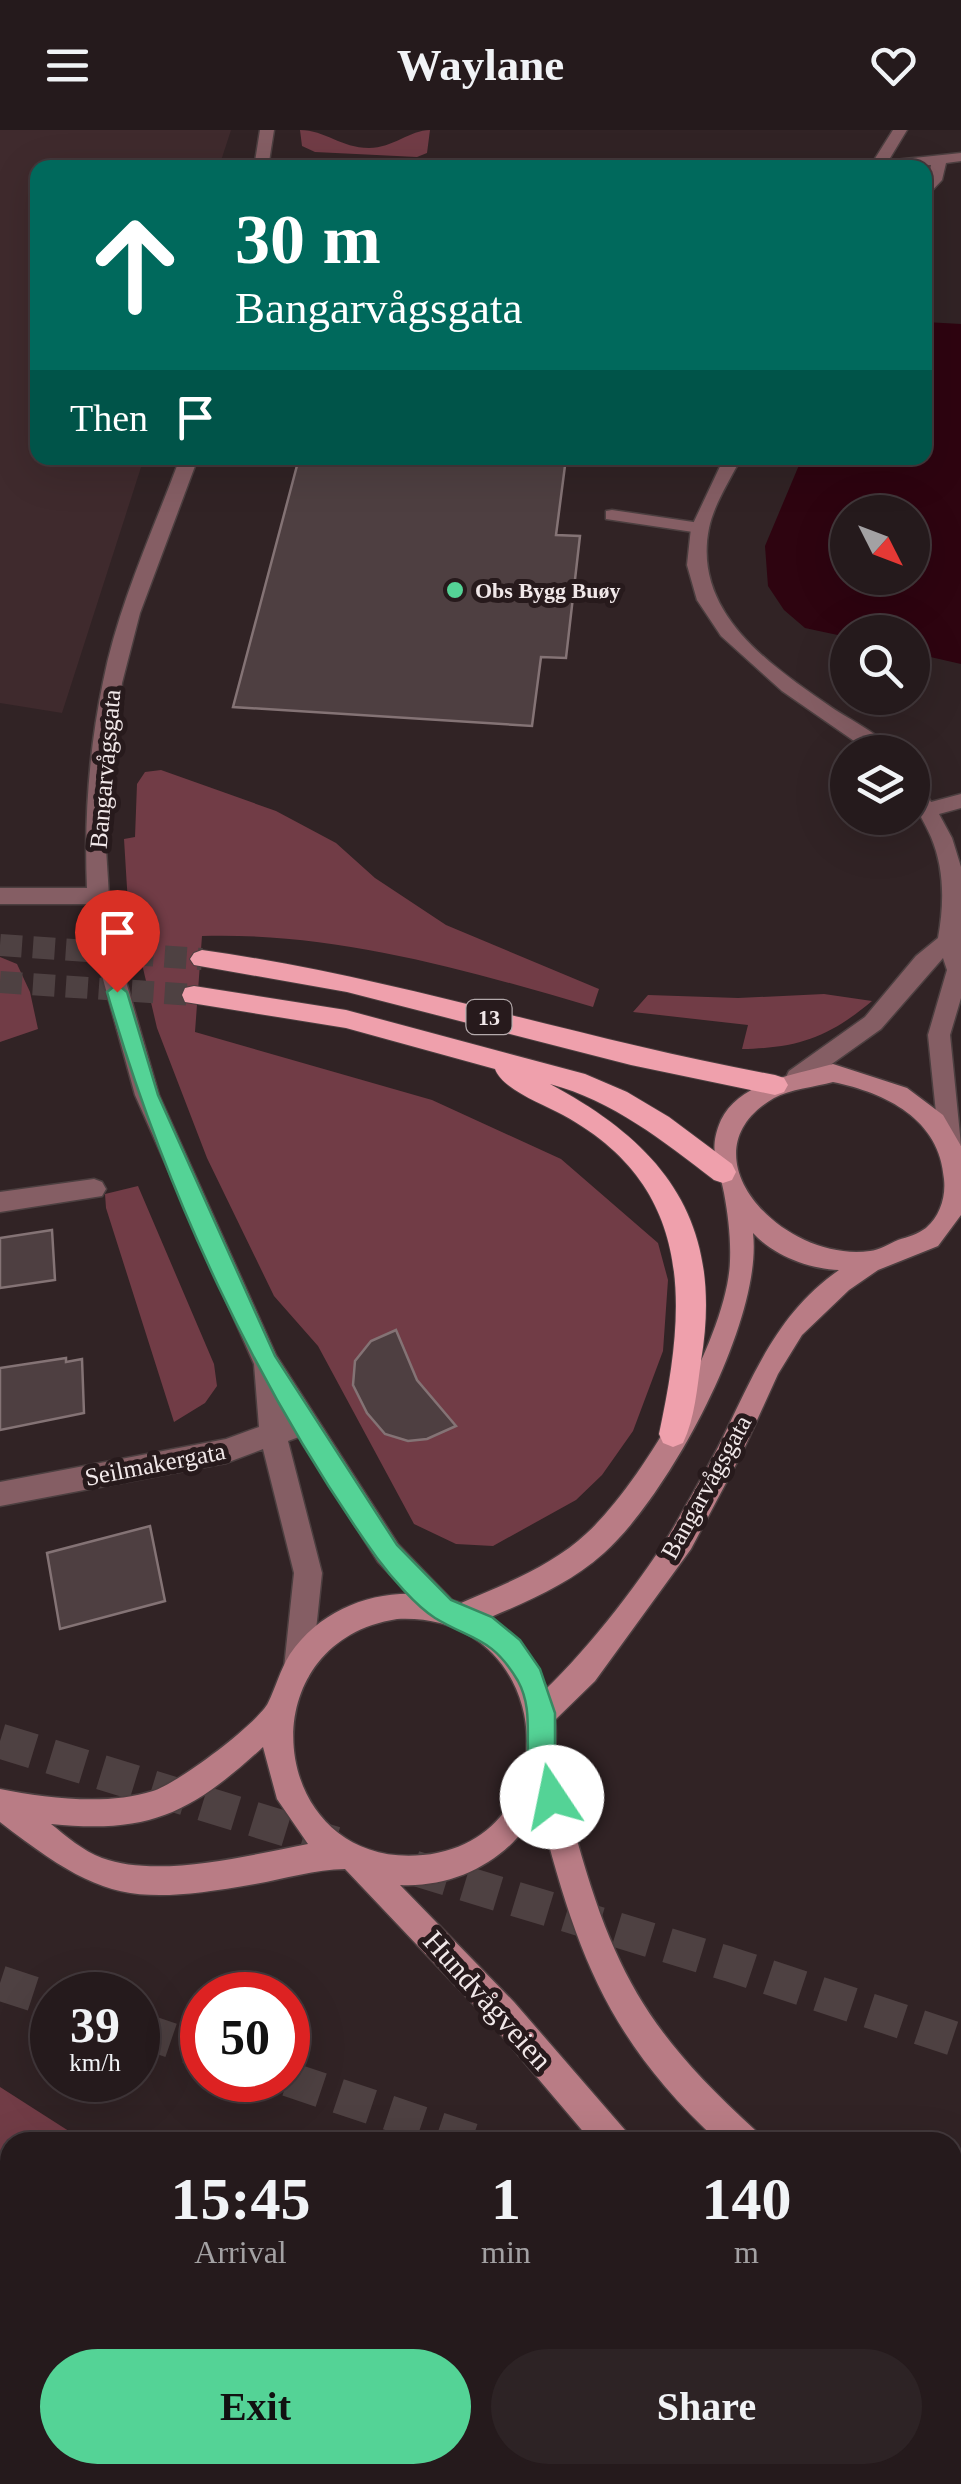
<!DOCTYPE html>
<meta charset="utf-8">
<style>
:root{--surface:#251a1c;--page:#2d2325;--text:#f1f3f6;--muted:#a3a1a3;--line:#42383b;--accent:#54d396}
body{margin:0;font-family:"Times New Roman",serif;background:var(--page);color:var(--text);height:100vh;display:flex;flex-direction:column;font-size:38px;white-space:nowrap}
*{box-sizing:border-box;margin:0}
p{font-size:32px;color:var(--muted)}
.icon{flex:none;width:55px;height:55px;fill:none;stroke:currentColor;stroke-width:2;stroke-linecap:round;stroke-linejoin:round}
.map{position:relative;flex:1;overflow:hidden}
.details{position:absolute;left:0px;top:2002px;width:962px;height:352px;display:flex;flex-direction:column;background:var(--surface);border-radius:30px 30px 0 0;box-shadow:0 10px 40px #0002,0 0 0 2px var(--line)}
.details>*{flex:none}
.guide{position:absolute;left:30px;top:30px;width:902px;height:305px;border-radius:20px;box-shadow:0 10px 40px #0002,0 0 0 2px var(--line);background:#00695c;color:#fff;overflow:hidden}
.needle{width:65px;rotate:132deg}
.fabs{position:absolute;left:830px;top:365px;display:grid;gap:20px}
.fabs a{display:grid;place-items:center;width:100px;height:100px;border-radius:50%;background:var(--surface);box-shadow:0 10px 40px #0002,0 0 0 2px var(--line);font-size:50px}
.speed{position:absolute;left:30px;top:1842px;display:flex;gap:20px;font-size:50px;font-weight:700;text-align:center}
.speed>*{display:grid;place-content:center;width:130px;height:130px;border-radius:50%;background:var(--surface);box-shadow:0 10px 40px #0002,0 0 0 2px var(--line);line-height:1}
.speed small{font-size:25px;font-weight:400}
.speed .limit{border:15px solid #d22;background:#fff;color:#111}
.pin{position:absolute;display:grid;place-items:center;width:85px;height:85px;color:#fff;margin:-102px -42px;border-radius:50% 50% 50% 0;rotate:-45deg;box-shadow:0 0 10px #0007}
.pin .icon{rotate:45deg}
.me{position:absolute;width:110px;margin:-55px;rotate:349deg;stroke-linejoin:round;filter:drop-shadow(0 0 8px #0008)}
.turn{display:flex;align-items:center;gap:35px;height:210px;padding:0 40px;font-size:45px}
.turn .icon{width:130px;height:130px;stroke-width:2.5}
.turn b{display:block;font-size:70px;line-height:85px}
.then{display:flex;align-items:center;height:95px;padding:0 40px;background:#0003;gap:20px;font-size:38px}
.eta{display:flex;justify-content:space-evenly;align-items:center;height:170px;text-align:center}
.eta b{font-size:60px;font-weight:700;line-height:70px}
.cta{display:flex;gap:20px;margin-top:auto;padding:20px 40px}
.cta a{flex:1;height:115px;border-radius:60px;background:var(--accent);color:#111;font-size:40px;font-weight:700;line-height:115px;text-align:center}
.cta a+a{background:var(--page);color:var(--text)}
header{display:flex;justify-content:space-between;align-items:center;height:130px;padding:0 40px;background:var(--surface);font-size:45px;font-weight:700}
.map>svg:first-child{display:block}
</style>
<header><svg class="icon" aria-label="menu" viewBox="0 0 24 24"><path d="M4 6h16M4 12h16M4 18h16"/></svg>Waylane<svg class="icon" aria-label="heart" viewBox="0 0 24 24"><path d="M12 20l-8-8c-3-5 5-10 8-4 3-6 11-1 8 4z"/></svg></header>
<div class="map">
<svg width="961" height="2354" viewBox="0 0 961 2354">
<rect width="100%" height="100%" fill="#312325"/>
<!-- built -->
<path fill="#3f2a2d" d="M0,0H231L219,37L38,38V328H144L62,583L0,573Z"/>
<!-- green -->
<path fill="#713c46" d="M300,0C325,0 341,18 369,18C393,18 410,0 430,0L427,23L417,27L315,22L302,16Z
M161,640L276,681L336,713L375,748L446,795L599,859L593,877C467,840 335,802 202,806L195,902L432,970L561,1029L658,1113L668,1150L663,1221L633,1301L602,1345L576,1370L493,1416L456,1414L414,1394L318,1216L274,1166L207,1028L157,898L128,774L124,709L135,707L137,654L145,642Z
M0,827L17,834L30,862L38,899L0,912Z
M824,864L872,871C829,907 799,918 742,919L748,895L633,882L648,865L738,868Z
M138,1056L214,1234L217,1256L205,1273L174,1292L106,1078L105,1064Z
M0,1957L86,2012H10V2345H156L152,2354H0Z"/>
<!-- water -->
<path fill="#2e0410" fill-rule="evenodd" d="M925,192L961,194V534L913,523L912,502H848L847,507L805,498L784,480L768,456L765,416L802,328H925ZM848,382H912V448H848Z"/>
<!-- building -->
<path fill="#4e3f41" stroke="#847375" stroke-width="2.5" d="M299,328H566L556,405L580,406L566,528L541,527L532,596L233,577Z
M52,1100L55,1150L0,1158V1108Z
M396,1200L417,1250L456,1296L427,1309L408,1311L385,1304L367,1283L353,1255L355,1231L371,1211Z
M66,1228V1232L82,1229L84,1283L0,1300V1238Z
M150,1396L165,1471L60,1499L47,1423Z"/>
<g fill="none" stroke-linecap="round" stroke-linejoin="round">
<!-- trunk-tunnel-far1 -->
<path stroke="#4e4142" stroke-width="22" stroke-dasharray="22 11" stroke-linecap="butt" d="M0,815L202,829
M0,852L194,865"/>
<!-- trunk-tunnel -->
<path stroke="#4e4142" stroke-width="35" stroke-dasharray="35 18" stroke-linecap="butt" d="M0,1611L335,1714
M414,1738L729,1834L961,1911
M0,1853L52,1870
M138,1899L202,1921
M288,1949L476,2012"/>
<!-- service casing -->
<g stroke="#4c3f40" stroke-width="3">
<path id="service" d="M961,23V31L946,33L942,50L925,68L931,35L742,38L749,34L876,32Z
M261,33L341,34L348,38L254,37Z
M612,380L700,393L709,398L700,403L606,389V381Z
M454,2345H490L487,2354H451Z"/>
</g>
<!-- minor casing -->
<g stroke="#4c3f40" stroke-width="3">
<path id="minor" d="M260,0H274L268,38H254Z
M893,0H907L884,38H869Z
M180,328H198L140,483L122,553L105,703L109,766L120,831L159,965L276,1225L398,1414L452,1470L456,1479L452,1488L442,1492L432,1488L378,1432L299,1307L288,1311L322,1443L312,1538L308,1548L298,1552L288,1548L284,1538L294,1443L263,1319L226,1333L0,1376V1352L226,1309L259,1297L254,1234L135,965L98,831L89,774H0V758H87C84,691 89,619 103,552C118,475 153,401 180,328Z
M724,328H741C730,350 714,374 709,398C692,483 770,535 831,577C850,590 881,604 893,622H870L782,561L721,506L697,470L687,435L691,398Z
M912,649L919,651L931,672L961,664V678L939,684L952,708L961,737V868L950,905L961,1015L951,1021L943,1019L939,1012L928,905L947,840L943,828L881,899L805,953H789L786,947L789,941L865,887L916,826L938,808C944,775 945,740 931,707C920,682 912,678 912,649Z
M94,1049L102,1052L106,1059L102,1066L0,1082V1062Z"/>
</g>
<!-- secondary casing -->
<g stroke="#4c3f40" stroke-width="3">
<path id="secondary" d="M833,934L907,958L943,985L961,1016V1085L938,1116L878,1140L849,1160L802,1205L778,1244L743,1321L691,1419L595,1551L555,1590C557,1603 555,1615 555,1628C557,1654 570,1685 577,1710C615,1846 651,1905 755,2000L759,2012H719C607,1909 576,1822 539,1677C512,1728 458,1758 400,1755L514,1872L625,2000L629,2012H592L492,1894L345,1739C316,1739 284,1749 255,1754C129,1776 101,1770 0,1692V1659C46,1668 107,1676 153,1661C177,1654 257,1594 268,1573C276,1557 280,1540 290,1524C328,1469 400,1451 461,1473C505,1454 552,1436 587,1403C642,1353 728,1206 730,1131C731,1109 728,1084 724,1063C719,1035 707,1022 721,990C739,952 797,944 833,934ZM833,952C886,963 940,989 944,1049C946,1067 940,1086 926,1098C918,1104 908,1107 898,1110C889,1114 879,1120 870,1121C782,1133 679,1023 774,968C790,959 815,957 833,952ZM753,1103C774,1126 809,1139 839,1140C780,1181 756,1239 726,1301C711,1333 692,1364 675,1395C646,1445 588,1519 547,1558L522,1514L491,1487C531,1470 572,1452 604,1423C669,1365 763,1191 753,1103ZM397,1489C556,1481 574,1710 423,1725C269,1740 242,1513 397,1489ZM263,1617L277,1669L308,1714C250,1725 159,1749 102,1728C83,1721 66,1706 51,1694C150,1704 191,1683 263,1617Z
M952,2141L961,2145V2179L952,2176Z
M952,2253L961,2256V2292L952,2288Z"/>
</g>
<!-- trunk casing -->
<g stroke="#4c3f40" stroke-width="2">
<path id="trunk" d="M202,820C396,847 582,910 775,945L784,948L788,955L784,962L775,965L631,935L347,862L194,835L190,829L194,823Z
M194,856L346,880L585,944L627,962L669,987L732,1034L736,1042L732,1050L723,1053L714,1050C662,1010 613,971 550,954C666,1016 724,1093 701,1231C697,1258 695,1288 683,1313L673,1317L663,1313L659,1304C687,1175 695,1057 563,985C543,974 503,960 495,939L346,898L185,872L182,865L185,858Z"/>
</g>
<!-- service -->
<use href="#service" fill="#855e64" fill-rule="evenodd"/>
<!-- minor -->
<use href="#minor" fill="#855e64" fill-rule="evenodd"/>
<!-- secondary -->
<use href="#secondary" fill="#b97c85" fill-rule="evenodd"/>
<!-- trunk -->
<use href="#trunk" fill="#efa0ac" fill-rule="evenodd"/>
</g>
<!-- route -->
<path fill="#54d396" stroke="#378962" stroke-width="2.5" d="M117,854L127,862L158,965L275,1226L397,1415L451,1470L492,1487L520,1510L540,1539L555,1583V1629L565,1667L561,1676L552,1680L542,1676C536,1661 529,1642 528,1625C527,1599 531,1575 518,1551C492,1507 473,1511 435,1488C416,1476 391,1447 377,1428C256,1258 165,1062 107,862Z"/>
<!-- markers -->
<circle fill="#54d396" stroke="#271a1c" stroke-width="4" cx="455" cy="460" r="10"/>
<g text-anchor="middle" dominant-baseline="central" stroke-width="10" stroke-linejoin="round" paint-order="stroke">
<!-- far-poi labels -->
<g font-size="22" font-weight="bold" fill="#f1e8e9" stroke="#271a1c" text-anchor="start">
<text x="475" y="460">Obs Bygg Buøy</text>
</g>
<!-- shield labels -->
<rect fill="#271a1c" stroke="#b4aaac" stroke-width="2.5" x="466.5" y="870" width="45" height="34" rx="8"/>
<g font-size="22" font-weight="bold" fill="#f1e8e9">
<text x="489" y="887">13</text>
</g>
<!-- street labels -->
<g font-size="25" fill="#f1e8e9" stroke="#271a1c">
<text transform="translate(105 639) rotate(-85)">Bangarvågsgata</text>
<text transform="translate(155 1334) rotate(-11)">Seilmakergata</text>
<text transform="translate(706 1357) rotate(-61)">Bangarvågsgata</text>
</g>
<!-- near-street labels -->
<g font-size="30" fill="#f1e8e9" stroke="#271a1c">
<text transform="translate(488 1870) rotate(48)">Hundvågveien</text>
</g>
</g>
</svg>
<div class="fabs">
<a><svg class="needle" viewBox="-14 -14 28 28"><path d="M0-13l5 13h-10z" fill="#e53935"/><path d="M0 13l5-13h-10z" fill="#a3a1a3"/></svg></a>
<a><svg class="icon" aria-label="search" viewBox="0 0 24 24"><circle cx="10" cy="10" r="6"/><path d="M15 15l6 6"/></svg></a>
<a><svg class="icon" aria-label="layers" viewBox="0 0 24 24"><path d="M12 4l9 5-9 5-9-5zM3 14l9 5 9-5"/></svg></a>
</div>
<div class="speed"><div>39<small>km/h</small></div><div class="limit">50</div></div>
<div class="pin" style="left:117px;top:862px;background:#d93025"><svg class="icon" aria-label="arrive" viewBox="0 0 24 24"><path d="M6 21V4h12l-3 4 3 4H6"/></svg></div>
<svg class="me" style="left:552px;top:1667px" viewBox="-20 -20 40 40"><circle r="19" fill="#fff"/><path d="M0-13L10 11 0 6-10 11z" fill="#54d396"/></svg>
<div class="guide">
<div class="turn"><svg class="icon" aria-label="ahead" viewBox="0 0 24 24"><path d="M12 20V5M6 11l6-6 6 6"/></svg><div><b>30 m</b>Bangarvågsgata</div></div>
<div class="then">Then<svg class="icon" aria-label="arrive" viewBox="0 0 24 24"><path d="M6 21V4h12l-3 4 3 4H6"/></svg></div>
</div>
<section class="details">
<div class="eta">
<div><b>15:45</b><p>Arrival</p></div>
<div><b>1</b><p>min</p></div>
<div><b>140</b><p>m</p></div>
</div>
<div class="cta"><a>Exit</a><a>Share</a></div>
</section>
</div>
